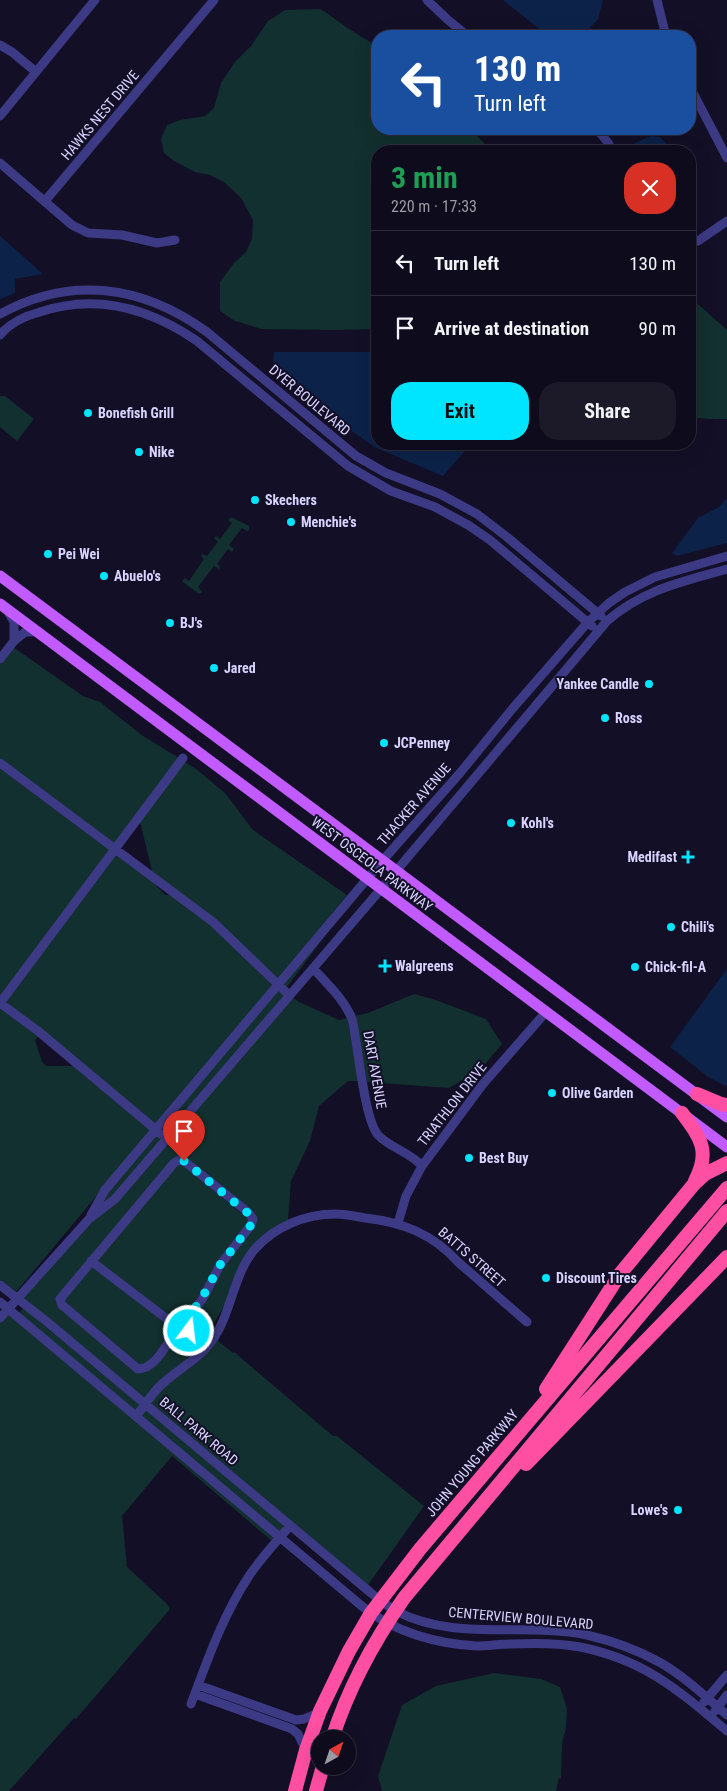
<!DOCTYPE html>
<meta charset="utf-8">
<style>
:root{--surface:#0e0b1c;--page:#1c1929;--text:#f1f3f6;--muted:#9b9ba3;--line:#2e2b3b;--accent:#00e5ff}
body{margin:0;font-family:"Roboto Condensed",sans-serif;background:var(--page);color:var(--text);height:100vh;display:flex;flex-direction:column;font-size:19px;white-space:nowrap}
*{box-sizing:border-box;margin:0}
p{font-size:16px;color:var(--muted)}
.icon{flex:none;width:28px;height:28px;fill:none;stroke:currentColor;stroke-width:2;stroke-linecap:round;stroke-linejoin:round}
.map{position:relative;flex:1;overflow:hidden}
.drawer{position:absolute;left:371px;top:145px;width:325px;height:305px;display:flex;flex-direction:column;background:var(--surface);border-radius:20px;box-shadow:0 5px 20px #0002,0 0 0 1px var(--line)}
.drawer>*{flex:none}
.top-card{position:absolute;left:371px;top:30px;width:325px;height:105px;border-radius:20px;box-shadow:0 5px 20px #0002,0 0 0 1px var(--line);background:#1a4fa0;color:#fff;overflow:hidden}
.needle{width:32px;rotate:40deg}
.tools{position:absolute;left:311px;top:1730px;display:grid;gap:10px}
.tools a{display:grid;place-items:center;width:45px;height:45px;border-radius:50%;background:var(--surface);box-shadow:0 5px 20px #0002,0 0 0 1px var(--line);font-size:25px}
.pin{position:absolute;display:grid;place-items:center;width:42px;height:42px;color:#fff;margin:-51px -21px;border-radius:50% 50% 50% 0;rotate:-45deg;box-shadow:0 0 5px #0007}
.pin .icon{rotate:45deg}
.me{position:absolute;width:55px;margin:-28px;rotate:15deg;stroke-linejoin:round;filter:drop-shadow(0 0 4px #0008)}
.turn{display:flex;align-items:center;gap:18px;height:105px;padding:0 20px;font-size:22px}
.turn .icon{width:65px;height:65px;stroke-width:2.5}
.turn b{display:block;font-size:35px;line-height:42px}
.round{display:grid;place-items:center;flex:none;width:52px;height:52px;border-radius:20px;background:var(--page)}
.headline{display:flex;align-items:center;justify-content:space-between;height:85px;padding:0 20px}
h1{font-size:30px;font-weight:700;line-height:38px;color:#1e9e55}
.action{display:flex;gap:10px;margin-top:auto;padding:10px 20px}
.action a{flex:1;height:58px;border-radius:20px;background:var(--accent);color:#111;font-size:20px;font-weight:700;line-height:58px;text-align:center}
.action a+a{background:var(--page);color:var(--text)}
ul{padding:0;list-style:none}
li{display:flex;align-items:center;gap:15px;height:65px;padding:0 20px;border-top:1px solid var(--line)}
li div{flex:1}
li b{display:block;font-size:19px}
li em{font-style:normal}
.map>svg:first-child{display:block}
</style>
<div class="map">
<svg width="727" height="1791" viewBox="0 0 727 1791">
<rect width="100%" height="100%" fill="#130f26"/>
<!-- green -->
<path fill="#12302f" d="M320,9C332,16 342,25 354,32C362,37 370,41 377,48L378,129H470L492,151H378L377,329L336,330L262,329L235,321L220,311V282L234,263L246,252L252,239L253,220L241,198L224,182L210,175L195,172L174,161L164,153L161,139L167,125L180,120L205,116L214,108L221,83L235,62L251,46L268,21L285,10Z
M690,297L727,330V419H709L690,417Z
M0,396H5L34,419L17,441L0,427Z
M231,517L249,526V530L247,531L242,528L229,545L234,549L232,552L228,549L217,564L220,567L219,569L214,566L198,587L202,592L199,594L183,582V580L185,578L189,581L204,559L201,556L202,554L207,556L218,542L214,538L216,536L220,539L232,523L228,520Z
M13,647L83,696L100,702L143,736L179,758L115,844L0,758V665Z
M185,762L196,769L225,793L253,830L347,895L278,980L152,871L140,822Z
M0,768L110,850L0,998Z
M116,854L154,883L165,895H171L210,925L273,986L157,1125L6,1002Z
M342,913L284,991L299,1002L339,1020L347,1018L360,1081H348L319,1106L310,1141L291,1181L288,1220L239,1267L226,1303L208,1333L211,1336L208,1340L192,1330L190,1321L223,1267L256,1219L181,1156L57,1297L135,1372L171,1343L178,1344L185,1342L198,1352L145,1399L21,1296Z
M414,994L436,1000L486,1019L502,1044L481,1069L449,1088L367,1082L355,1016L368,1013Z
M0,1008L38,1036L35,1040L42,1062L46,1066H73L151,1131L16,1292L0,1280Z
M180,1164H182L249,1220L248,1223L185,1316L176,1314L170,1317L97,1261L176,1166Z
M92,1267L165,1322L163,1332L166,1339L148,1362L140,1365L65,1302L64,1300Z
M23,1308L140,1405L136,1411L19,1313Z
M7,1313L275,1538L272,1541L172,1456L122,1516L127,1567L166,1603L170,1609L76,1719L74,1718L9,1791H0V1321Z
M217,1340L233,1353L234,1352L333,1436H337L424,1506L368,1585L151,1403L162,1389L199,1361Z
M146,1410L285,1526L280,1532L141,1415Z
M494,1673L541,1679L560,1687L567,1709L566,1728L562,1743L561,1779L559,1778L556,1791H382L378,1776L402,1705L436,1686Z"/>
<!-- water -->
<path fill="#0c2248" d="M503,0H603L598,19L588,30L567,36H548Z
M651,136L660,137L667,145L670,151H632L635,143Z
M0,236L43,274L15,279V293L0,299Z
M274,352H377L378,444H471L443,476L376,448L353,432L273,365Z
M727,498V543L677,556L672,553L698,518L719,507Z
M727,969V1085L725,1086L707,1076L670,1047Z"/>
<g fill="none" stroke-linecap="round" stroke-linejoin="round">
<!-- minor -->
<path stroke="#3d3a85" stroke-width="9" d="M427,0L448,20L468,36
M657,0L666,36
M0,45L12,52L36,72
M690,87L727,158
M0,116L95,0
M597,129L609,144
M0,163L72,225L88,233L122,235L157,243L175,240
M45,201L214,0
M698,241L727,221
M0,314C71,275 142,285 207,332L356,456L386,473L440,494L477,514L507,537L601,616
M0,335C10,323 25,316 40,312C97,293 149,308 197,341L348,466L391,491L435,507L468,525L490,540L592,626
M7,610L14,622V641L25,632H37
M0,659L14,641
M0,763L213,922L289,995
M313,968C327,984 344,999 352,1019C358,1044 364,1119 378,1135C390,1148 410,1152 422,1166
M0,1003L183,758
M0,1003L38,1031L161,1134
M91,1215L105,1190L383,860L460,773L513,708L588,622L609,603L625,592L655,577L727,556
M398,1223L406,1196L422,1166L483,1084L546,1012
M91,1261L171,1322
M0,1285L46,1321L371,1593C379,1599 387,1606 396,1611C455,1642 525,1622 587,1635C613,1641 638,1650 661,1663C685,1677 706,1697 727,1715
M0,1302L363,1607C394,1632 437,1644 477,1646C488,1646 500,1644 511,1644C533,1643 559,1643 580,1647C645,1660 678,1690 727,1731
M0,1318L89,1219L115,1199L381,889L607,621C644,589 682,582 727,569
M169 1329a10 10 0 1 1 20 0a10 10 0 1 1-20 0Z
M189,1331L202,1339L208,1346
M186,1336L198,1344H205
M172,1337C164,1348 154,1369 138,1369L62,1305L60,1299L174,1163L179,1160L184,1161L249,1213L253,1219L251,1225L220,1265L203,1298L186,1321
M136,1416C144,1407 151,1395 159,1387C176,1370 197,1361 211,1342C232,1314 232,1277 254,1250C274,1227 305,1214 335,1214C345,1214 355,1216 365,1218C402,1222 433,1234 458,1262L527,1322
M198,1685L296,1720L304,1719L320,1712
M195,1694L292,1729L298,1734L306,1750
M704,1702L727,1675
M191,1704C207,1661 223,1615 249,1576C261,1558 276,1542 290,1526
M715,1711L727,1695"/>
<!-- major -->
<path stroke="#c25bff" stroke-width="11" d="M0,576L727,1117
M0,604L727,1147"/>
<!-- highway -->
<path stroke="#ff4fa3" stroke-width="14" d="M697,1094L721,1104L727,1105
M682,1113C700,1137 711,1151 695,1181
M546,1389L620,1274L694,1184L705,1174L727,1163
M526,1464L727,1257
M332,1739C348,1689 374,1641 404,1598L727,1211
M295,1791L306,1750L320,1711L349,1651L371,1613L420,1549L727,1188
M316,1791L323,1766"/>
</g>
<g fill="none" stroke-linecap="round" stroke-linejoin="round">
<!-- route -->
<path stroke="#00e5ff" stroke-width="9" stroke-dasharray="0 16.2" d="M184,1161L249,1214L252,1219L251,1225L220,1265L202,1298L186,1321L188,1324L189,1331"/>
</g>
<!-- markers -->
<g fill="#00e5ff" stroke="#130f26" stroke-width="2">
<circle cx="88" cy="413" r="5"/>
<circle cx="139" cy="452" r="5"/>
<circle cx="255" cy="500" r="5"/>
<circle cx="291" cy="522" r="5"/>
<circle cx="48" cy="554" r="5"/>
<circle cx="104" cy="576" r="5"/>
<circle cx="170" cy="623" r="5"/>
<circle cx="214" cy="668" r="5"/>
<circle cx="649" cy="684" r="5"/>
<circle cx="605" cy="718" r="5"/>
<circle cx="384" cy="743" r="5"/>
<circle cx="511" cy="823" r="5"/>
<path d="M685.5 849.5h5v5h5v5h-5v5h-5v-5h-5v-5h5z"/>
<circle cx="671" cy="927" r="5"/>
<path d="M382.5 958.5h5v5h5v5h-5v5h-5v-5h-5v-5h5z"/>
<circle cx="635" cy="967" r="5"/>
<circle cx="552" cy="1093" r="5"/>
<circle cx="469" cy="1158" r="5"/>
<circle cx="546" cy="1278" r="5"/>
<circle cx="678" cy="1510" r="5"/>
</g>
<g text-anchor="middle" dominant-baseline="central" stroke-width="4" stroke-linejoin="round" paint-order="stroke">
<!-- street labels -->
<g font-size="14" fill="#d9d4ff" stroke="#130f26">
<text transform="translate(100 115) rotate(-50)">HAWKS NEST DRIVE</text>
<text transform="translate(310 400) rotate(40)">DYER BOULEVARD</text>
<text transform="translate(414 804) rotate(-49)">THACKER AVENUE</text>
<text transform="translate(372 864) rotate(37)">WEST OSCEOLA PARKWAY</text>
<text transform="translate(375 1070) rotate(80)">DART AVENUE</text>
<text transform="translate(452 1104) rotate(-52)">TRIATHLON DRIVE</text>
<text transform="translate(472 1257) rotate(41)">BATTS STREET</text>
<text transform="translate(199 1431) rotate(40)">BALL PARK ROAD</text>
<text transform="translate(472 1463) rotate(-50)">JOHN YOUNG PARKWAY</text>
<text transform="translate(521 1618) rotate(5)">CENTERVIEW BOULEVARD</text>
</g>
<!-- poi labels -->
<g font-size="14" font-weight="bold" fill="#d9d4ff" stroke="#130f26" text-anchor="start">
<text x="98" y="413">Bonefish Grill</text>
<text x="149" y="452">Nike</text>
<text x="265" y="500">Skechers</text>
<text x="301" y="522">Menchie's</text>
<text x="58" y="554">Pei Wei</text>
<text x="114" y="576">Abuelo's</text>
<text x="180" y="623">BJ's</text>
<text x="224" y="668">Jared</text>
<text x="639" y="684" text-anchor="end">Yankee Candle</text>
<text x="615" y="718">Ross</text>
<text x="394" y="743">JCPenney</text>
<text x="521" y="823">Kohl's</text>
<text x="677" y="857" text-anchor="end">Medifast</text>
<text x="681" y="927">Chili's</text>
<text x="395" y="966">Walgreens</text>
<text x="645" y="967">Chick-fil-A</text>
<text x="562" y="1093">Olive Garden</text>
<text x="479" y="1158">Best Buy</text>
<text x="556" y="1278">Discount Tires</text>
<text x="668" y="1510" text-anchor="end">Lowe's</text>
</g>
</g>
</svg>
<div class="tools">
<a><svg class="needle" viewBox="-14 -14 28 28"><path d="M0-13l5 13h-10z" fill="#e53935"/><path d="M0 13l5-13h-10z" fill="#9b9ba3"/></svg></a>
</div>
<div class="pin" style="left:184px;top:1161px;background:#d93025"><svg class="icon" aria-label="arrive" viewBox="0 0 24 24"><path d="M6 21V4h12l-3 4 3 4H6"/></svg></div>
<svg class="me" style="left:189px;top:1331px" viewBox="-20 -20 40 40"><circle r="17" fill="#00e5ff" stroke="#fff" stroke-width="3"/><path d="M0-11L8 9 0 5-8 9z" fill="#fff"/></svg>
<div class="top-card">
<div class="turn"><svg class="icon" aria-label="left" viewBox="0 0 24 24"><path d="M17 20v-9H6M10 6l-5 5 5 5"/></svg><div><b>130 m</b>Turn left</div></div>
</div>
<section class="drawer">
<div class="headline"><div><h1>3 min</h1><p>220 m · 17:33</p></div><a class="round" style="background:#d93025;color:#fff"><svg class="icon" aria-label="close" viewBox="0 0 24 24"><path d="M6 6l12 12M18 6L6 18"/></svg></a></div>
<ul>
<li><svg class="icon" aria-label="left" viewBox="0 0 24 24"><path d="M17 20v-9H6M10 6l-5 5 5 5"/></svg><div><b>Turn left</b></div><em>130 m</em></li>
<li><svg class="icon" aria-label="arrive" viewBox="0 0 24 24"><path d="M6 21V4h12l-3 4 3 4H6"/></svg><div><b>Arrive at destination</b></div><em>90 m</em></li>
</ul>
<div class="action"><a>Exit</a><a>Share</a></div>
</section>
</div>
